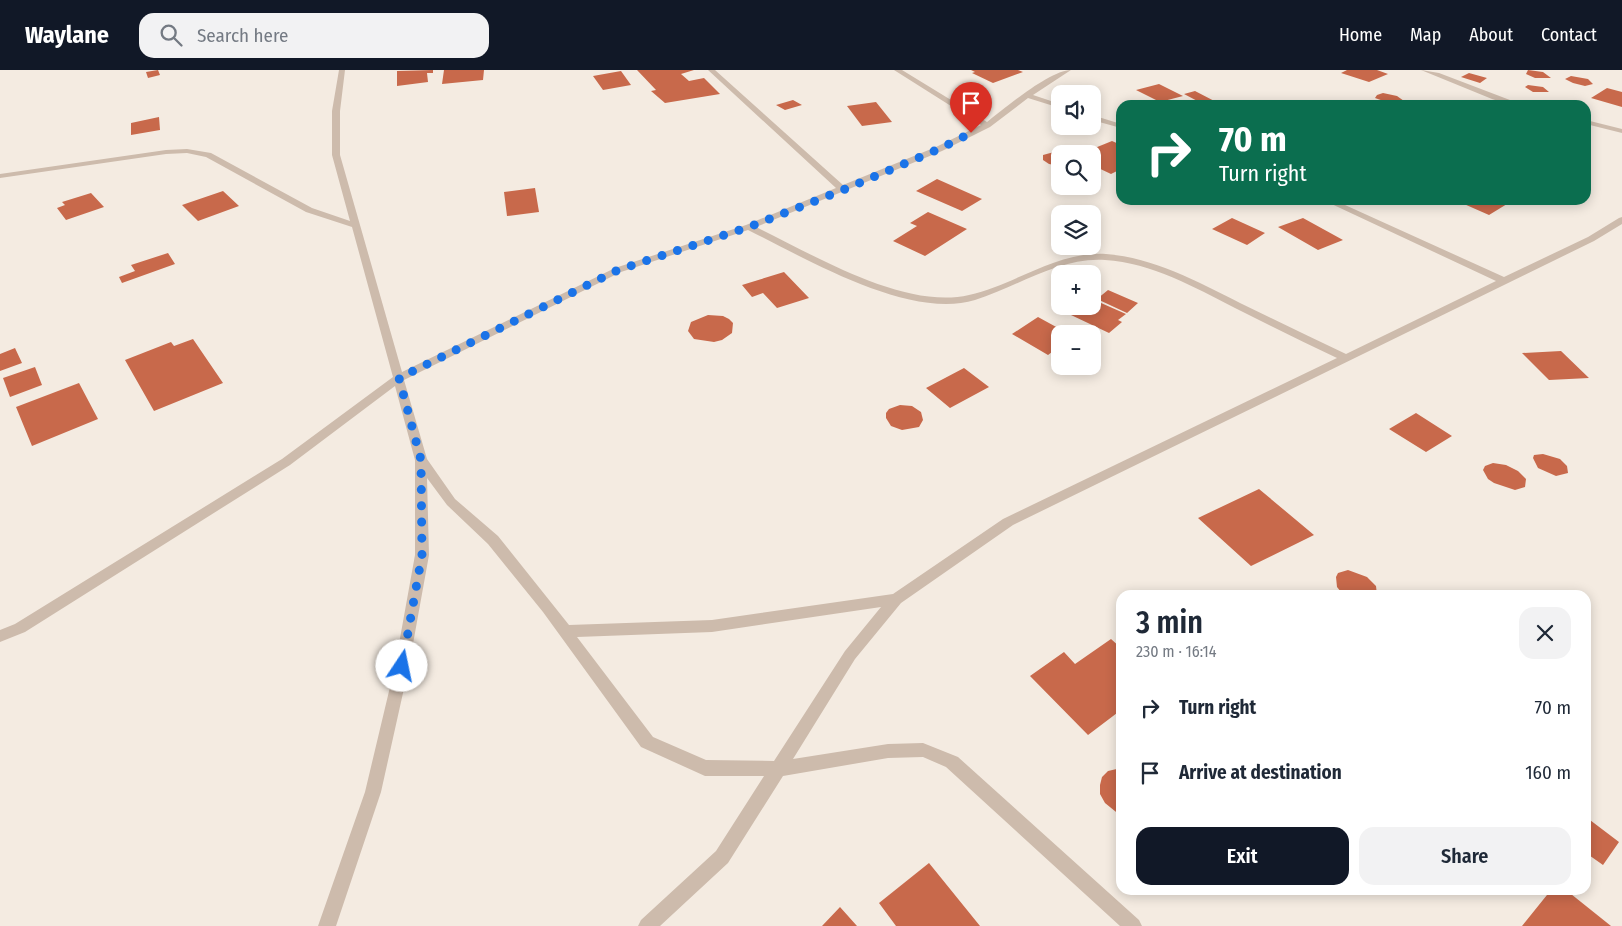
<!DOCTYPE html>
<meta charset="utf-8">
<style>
:root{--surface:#fff;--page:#f2f2f3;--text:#1f2937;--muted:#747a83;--accent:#111827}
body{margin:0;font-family:"Fira Sans Condensed",sans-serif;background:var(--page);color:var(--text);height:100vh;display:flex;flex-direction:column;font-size:19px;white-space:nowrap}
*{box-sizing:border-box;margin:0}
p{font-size:16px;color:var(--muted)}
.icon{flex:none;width:28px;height:28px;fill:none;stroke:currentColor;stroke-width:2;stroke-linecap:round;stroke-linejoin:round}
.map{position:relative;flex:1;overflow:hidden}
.panel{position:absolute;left:1116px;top:520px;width:475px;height:305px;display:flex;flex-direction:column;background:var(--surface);border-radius:15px;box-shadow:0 2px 12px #0003}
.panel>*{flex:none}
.hud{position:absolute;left:1116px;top:30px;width:475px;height:105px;border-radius:15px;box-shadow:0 2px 12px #0003;background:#0b6e4f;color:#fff;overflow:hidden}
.tools{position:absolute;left:1051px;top:15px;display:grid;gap:10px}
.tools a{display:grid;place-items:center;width:50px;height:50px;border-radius:10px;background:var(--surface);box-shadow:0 2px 12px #0003;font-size:25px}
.pin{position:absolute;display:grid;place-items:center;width:42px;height:42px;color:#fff;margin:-51px -21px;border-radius:50% 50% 50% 0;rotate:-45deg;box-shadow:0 0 5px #0007}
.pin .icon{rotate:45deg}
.me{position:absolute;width:55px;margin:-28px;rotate:11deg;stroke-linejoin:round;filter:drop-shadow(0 0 4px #0008)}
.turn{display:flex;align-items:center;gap:18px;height:105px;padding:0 20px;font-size:22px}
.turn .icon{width:65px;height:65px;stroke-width:2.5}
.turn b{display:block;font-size:35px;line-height:42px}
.round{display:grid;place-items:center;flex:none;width:52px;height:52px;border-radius:15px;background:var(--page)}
.summary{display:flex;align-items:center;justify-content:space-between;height:85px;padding:0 20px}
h1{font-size:30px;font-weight:600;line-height:38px}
.button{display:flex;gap:10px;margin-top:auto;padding:10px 20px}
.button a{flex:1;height:58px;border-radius:15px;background:var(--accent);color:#fff;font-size:20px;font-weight:600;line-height:58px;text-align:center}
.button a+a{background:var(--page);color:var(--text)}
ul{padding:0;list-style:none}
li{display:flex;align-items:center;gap:15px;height:65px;padding:0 20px}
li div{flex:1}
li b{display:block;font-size:19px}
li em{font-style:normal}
header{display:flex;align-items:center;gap:30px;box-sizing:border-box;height:70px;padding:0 25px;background:var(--accent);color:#fff}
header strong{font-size:24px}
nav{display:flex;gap:28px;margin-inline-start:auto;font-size:18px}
.search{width:350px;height:45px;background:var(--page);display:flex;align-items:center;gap:12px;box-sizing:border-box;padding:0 18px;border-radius:15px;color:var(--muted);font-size:19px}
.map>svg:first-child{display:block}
</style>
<header>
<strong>Waylane</strong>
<div class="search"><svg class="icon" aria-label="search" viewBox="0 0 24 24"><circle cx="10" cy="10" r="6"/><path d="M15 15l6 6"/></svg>Search here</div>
<nav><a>Home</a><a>Map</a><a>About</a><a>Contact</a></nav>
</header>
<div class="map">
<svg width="1622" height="856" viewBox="0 0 1622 856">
<rect width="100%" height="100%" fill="#f4ebe1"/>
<!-- building -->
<path fill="#c8694b" d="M158,0L160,5L148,8L146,2Z
M433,0V3H427L428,12L397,16V1Z
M444,0H484L483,10L442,14Z
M637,0H694L681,4L689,11L704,8L720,24L665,33L651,21L656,20Z
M971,0H1018L1023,2L993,13L972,3L975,2Z
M1347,0H1377L1388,4L1369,12L1341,3Z
M1528,0L1543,2L1551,8H1535L1526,4Z
M621,1L631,15L603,20L593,6Z
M1469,3L1487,8L1480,13L1461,7Z
M1571,6L1588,9L1593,14L1585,16L1573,13L1565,9Z
M1159,14L1183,26L1160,32L1136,20Z
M1528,15L1543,17L1549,22H1533L1525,17Z
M1607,18L1622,22V37L1591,28Z
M1195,21L1222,35H1205L1184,24Z
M1383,23L1397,26L1404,31L1401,34H1392L1375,28L1377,25Z
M793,30L802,35L785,40L776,35Z
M876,32L892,52L862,56L847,36Z
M159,47L160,60L131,65V53Z
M1112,71L1121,75V99L1111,104L1092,95V84H1080Z
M1054,82H1060V96L1049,94L1043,90V85Z
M937,109L982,129L962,141L916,121Z
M535,118L539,142L507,146L504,122Z
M223,121L239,136L198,151L182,135Z
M91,123L104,137L66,150L57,138L65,135L62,132Z
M1472,130H1497L1507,134L1489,145L1464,134Z
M928,142L967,159L925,186L893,171L917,156L910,153Z
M1232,148L1265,163L1247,175L1212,159Z
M1303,148L1343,170L1318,180L1278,157Z
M168,183L175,194L122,213L119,207L135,201L131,195Z
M784,202L809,228L777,238L763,223L752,227L742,215Z
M1108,220L1138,233L1127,243L1097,229Z
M1092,229L1126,244L1118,250L1122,252L1109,263L1071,245L1082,236H1092Z
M708,245L723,246L729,249L733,253L732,263L722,270L714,272L694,269L688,261L691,252Z
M1038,247L1069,264H1060V276L1048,285L1012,264Z
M193,269L223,313L154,341L125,290L171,272L174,276Z
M15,278L22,293L0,301V284Z
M1561,281L1589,308L1549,310L1522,283Z
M35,297L42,315L10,327L3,308Z
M964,298L989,317L950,338L926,318Z
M79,313L98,349L32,376L16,337Z
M900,335L912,336L921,342L923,350L919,357L902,360L891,356L886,348V343L889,339Z
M1416,343L1452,366L1426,382L1389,359Z
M1543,384L1560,389L1567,396L1568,403L1556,406L1538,398L1533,388L1534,385Z
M1493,393L1506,395L1518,401L1526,409L1525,417L1515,420L1494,413L1488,409L1483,400L1485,396Z
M1259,419L1314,465L1251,496L1198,448Z
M1348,500L1367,507L1376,516L1377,525H1345L1341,522L1337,517L1336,507L1338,503Z
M1111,569L1121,578V640L1088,665L1030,606L1064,582L1075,594Z
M1121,698V746L1105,733L1100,724V715L1102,707L1108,701Z
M1586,747L1619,772L1603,795L1586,783Z
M929,793L980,856H896L879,833Z
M1551,820H1566L1611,856H1522Z
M840,837L857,856H822Z"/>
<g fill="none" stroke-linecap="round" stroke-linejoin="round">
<!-- minor -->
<path fill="#cdbbac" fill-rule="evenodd" d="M339,0H345L340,41V85L402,302L615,198L746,155L836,118L708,0H715L843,115L936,77L981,55L894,0H902L987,52C1005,38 1050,0 1071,0L1033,25L1060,34V38L1028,28L990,57L942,81L756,157C814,185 904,240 969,225C1015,215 1056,181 1106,184C1154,188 1197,211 1240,233C1275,250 1310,267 1346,284L1496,211L1323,130H1334L1504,207L1588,167L1619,148L1622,147V154L1594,171L1013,455L901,533L855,589L793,689L888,674L923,673L958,687L1139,850L1142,856H1120L946,697L923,687L888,688L783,706L728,793L660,856H638L641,850L716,781L764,706H705L641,677L543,542L488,474L447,435L427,408L429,485L409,596L381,722L336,856H318L365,722L395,596L415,485V390L395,316L290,395L25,562L0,572V560L15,554L282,389L393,307L352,157L306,142L206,87L187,83L166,84L0,108V104L166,80L187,79L211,83L312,138L350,151L332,85V41ZM748,160C807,189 909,250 975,230C1017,217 1059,187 1105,190C1152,193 1194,217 1235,238C1269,255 1303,272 1337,288L1003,449L893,524L712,550L569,555L498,466L455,429L427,389L404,310L621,202ZM881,537L845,581L774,691L706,690L653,667L577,567L712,562Z
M1421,0L1439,3L1523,35H1511L1492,29Z
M1092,45L1121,54V58L1092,50Z
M1586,50L1622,59V63L1586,54Z"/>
</g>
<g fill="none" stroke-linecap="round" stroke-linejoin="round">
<!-- route -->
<path stroke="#1a73e8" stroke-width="9" stroke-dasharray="0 16.2" d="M402,596L422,485L421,390L399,308L618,200L749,157L843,120L939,79L971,63"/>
</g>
</svg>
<div class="tools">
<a><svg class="icon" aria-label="sound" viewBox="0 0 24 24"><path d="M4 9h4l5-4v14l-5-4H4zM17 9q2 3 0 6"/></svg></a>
<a><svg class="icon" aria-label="search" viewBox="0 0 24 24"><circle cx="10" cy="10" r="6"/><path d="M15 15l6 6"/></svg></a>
<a><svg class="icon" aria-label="layers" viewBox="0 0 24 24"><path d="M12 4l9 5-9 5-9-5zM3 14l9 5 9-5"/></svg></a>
<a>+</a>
<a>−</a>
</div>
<div class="pin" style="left:971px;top:63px;background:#d93025"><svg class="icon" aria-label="arrive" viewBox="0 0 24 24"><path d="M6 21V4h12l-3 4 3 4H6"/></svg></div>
<svg class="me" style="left:402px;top:596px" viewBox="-20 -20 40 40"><circle r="19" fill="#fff"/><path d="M0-13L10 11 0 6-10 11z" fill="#1a73e8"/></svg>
<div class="hud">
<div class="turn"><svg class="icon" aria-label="right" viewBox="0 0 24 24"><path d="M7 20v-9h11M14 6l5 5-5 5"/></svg><div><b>70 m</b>Turn right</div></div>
</div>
<section class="panel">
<div class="summary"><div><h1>3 min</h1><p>230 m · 16:14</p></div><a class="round"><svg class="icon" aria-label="close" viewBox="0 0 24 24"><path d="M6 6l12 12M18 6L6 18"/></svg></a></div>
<ul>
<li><svg class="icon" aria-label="right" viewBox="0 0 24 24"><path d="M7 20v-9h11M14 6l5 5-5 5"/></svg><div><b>Turn right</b></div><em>70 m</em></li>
<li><svg class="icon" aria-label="arrive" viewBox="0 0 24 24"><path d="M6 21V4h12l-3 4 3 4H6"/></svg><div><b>Arrive at destination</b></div><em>160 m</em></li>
</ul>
<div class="button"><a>Exit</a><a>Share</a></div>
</section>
</div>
